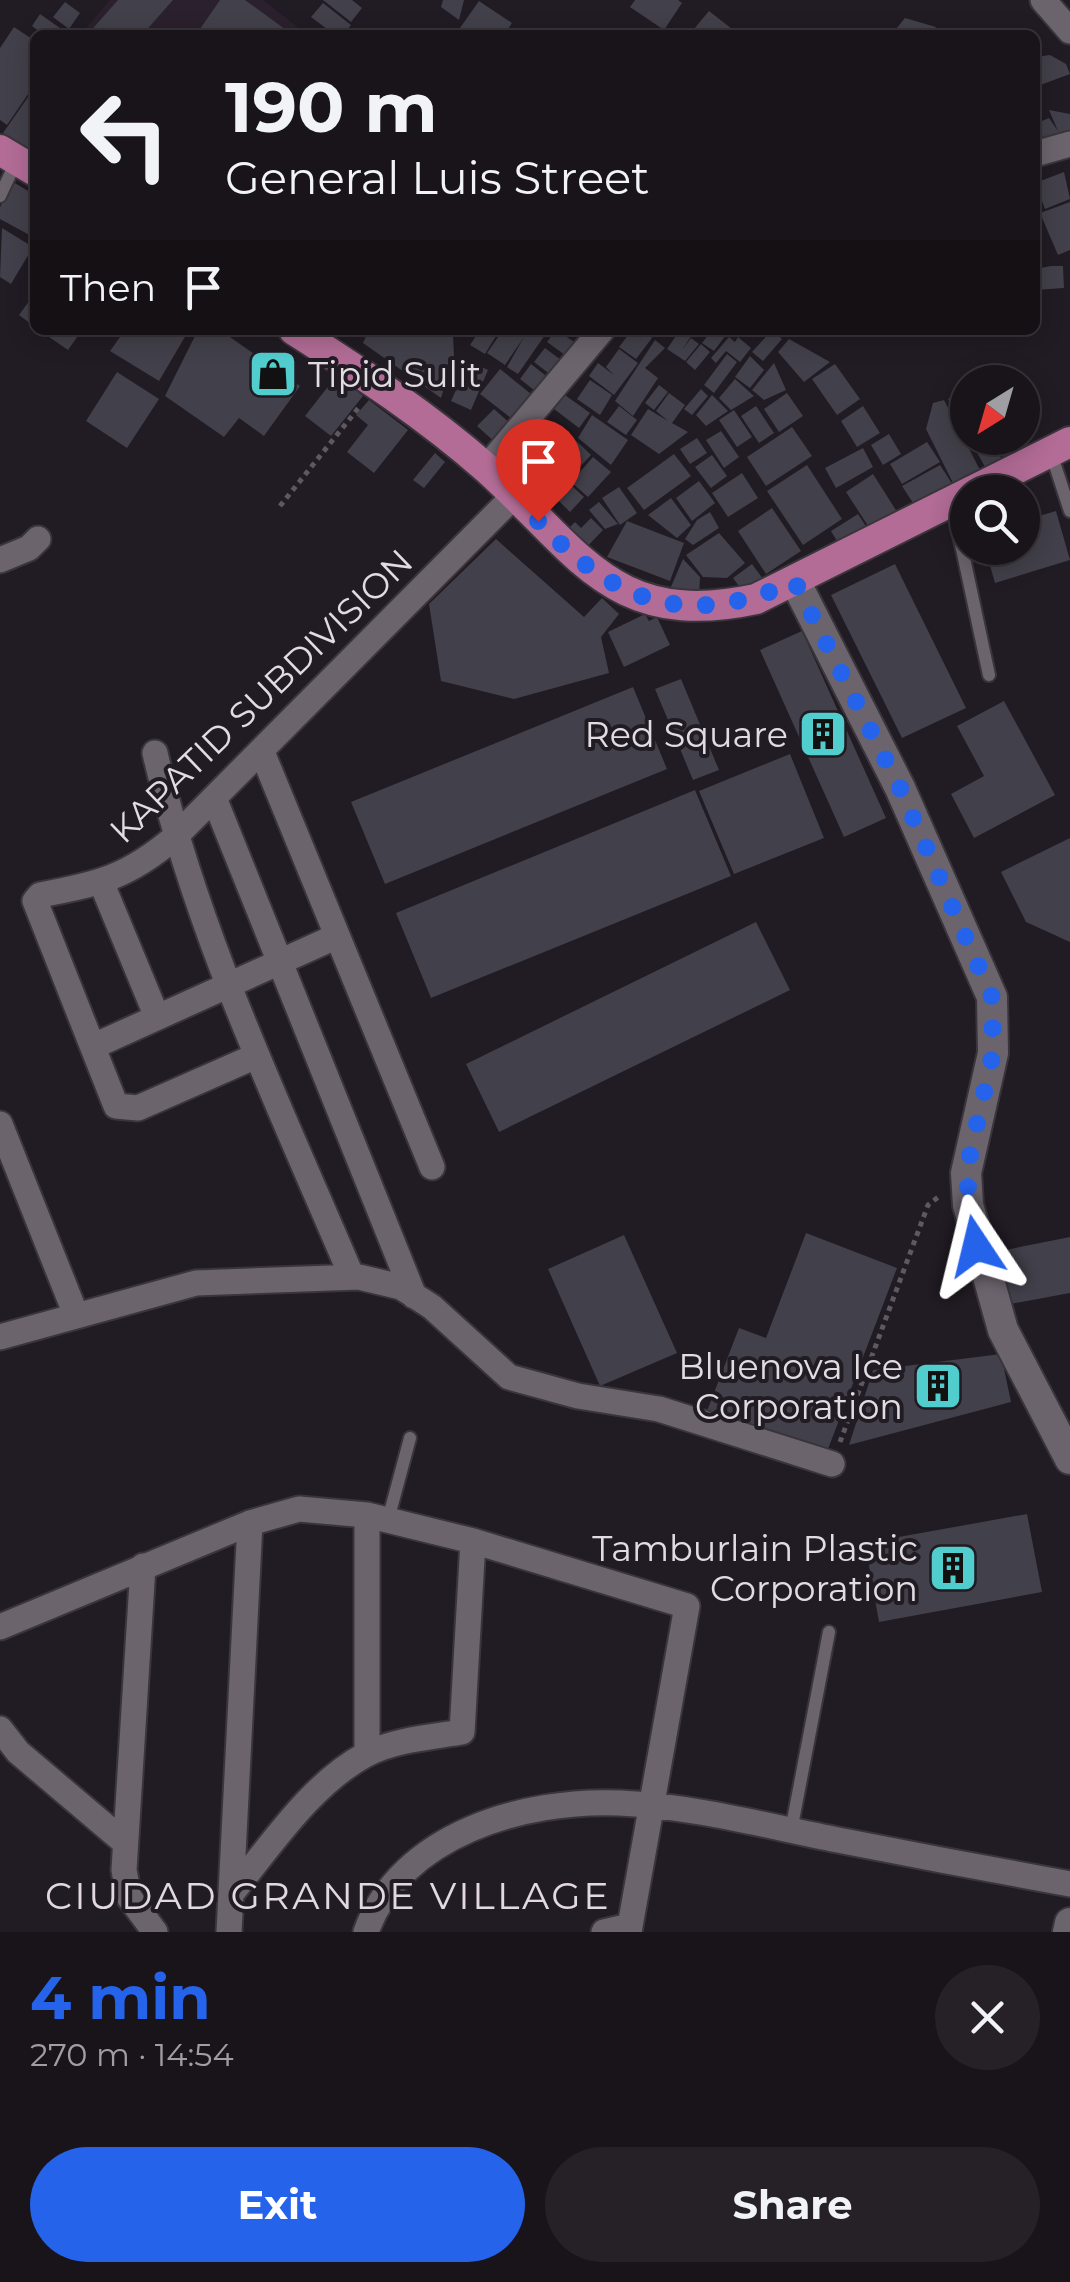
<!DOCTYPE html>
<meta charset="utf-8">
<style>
:root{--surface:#19141a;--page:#262127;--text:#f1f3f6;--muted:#9f9ea2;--line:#373339;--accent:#2563eb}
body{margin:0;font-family:Montserrat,sans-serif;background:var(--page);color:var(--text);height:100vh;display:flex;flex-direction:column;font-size:38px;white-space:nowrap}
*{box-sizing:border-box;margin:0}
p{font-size:32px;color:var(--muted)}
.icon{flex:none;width:55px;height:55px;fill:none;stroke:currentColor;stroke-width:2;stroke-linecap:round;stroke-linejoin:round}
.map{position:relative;height:1932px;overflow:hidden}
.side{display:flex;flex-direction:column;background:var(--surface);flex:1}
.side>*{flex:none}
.banner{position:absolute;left:30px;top:30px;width:1010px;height:305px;border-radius:15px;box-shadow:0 5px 25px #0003,0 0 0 2px var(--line);background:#19141a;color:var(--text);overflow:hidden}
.needle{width:65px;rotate:217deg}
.tools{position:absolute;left:950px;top:365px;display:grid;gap:20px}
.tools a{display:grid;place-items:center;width:90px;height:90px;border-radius:50%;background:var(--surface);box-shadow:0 5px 25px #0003,0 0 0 2px var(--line);font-size:50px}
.pin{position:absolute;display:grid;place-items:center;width:85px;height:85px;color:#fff;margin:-102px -42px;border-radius:50% 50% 50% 0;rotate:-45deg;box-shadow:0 0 10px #0007}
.pin .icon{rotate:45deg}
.me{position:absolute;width:110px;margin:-55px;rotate:350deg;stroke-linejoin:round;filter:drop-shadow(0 0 8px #0008)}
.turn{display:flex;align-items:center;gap:35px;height:210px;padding:0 30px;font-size:45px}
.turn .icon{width:130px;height:130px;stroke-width:2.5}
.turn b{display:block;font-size:70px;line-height:85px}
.then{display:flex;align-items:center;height:95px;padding:0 30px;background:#0003;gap:20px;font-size:38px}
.round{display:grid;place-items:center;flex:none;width:105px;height:105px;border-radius:52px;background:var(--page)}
.overview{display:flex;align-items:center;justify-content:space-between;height:170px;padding:0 30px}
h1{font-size:60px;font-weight:700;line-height:75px;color:var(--accent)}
.cta{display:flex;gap:20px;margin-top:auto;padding:20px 30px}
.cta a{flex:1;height:115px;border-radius:60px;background:var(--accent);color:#fff;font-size:40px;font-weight:700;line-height:115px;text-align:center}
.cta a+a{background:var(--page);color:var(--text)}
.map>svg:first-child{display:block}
</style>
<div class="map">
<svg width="1070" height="1932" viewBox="0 0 1070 1932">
<rect width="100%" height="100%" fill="#211b23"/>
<!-- built -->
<path fill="#2b202d" d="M110,0H263L308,35H80Z"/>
<!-- building -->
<path fill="#42404a" d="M118,0H173L142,35H87Z
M220,0H245L293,35H208L200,29Z
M323,0H352L362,8L351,22Z
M443,0H464L459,20L441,7Z
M635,0H678L682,3L664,30L630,7Z
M479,1L512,23L504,35H455Z
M65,2L80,13L69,29L53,17Z
M323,3L351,25L343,35H335L311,17Z
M709,11L732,29L727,35H689Z
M40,14L70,35H44L32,26Z
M905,18L936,27L931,35H891Z
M14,27L35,41V84L7,125L0,120V48Z
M1050,55L1066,64L1070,74L1035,87V57Z
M35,87V154L3,133Z
M1049,110L1070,114V142L1047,148L1037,123L1049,118L1058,131Z
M1064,172L1070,199L1045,209L1035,183Z
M13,182L35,195V238L0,219V207Z
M1070,202V250L1058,255L1040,213Z
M2,228L33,247L11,284L0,277Z
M1051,266H1063L1064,288L1035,290V269Z
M35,293V327L19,315Z
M39,330H82L68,350Z
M125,330H189L159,381L110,351Z
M198,330H220L300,386L264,436L239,418L224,437L165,396Z
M369,330H449L453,334L454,356L441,398L363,343Z
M480,330L496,336L485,354L470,345Z
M503,330H537L545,335L518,374L507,367L524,337L505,365L487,353Z
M556,330L582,347L572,360L547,342Z
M632,330H644L652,338L636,359L619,347Z
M680,330L693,333L682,350L691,338L699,344L685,361L667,349Z
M712,330L726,335L714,351L702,343Z
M772,330L782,339L763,361L752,352Z
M729,337L735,342L738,337L751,348L740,362L726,351L716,363L711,358Z
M789,339L830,362L804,382L778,352Z
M655,340L665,348L645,368L658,378L633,416L615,401Z
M701,344L710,352L695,370L686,362Z
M545,348L569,366L559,381L534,362Z
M619,349L638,363L614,395L589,376L598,363L614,375L606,367Z
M727,354L737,362L714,393L704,385Z
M750,356L764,370L750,388L735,377Z
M469,361L488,370L471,410L451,401Z
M774,363L786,390L764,400L752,390Z
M531,364L555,383L544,398L520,379Z
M835,364L860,399L837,415L812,379Z
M500,369L536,398L516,422L480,394Z
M117,372L159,399L127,448L86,421Z
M337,375L363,396L331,436L305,416Z
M735,379L754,396L731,410L719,398Z
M590,380L612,395L600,415L577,399Z
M659,385L668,392L654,410L645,403Z
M701,389L708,396L692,415L684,409Z
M960,392L968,400L965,432L948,399Z
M669,393L685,405L672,423L688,432L659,454L631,435L648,409L668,421L656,411Z
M787,393L803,416L779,432L764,409Z
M565,395L590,413L579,428L554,409Z
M712,395L728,411L706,426L696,415Z
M369,400L408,430L374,473L347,452L368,425L356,415Z
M944,400L980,470L954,485L926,429L933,403Z
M619,406L637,420L626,435L607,422Z
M756,406L774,433L759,443L741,416Z
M863,406L880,433L857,447L841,421Z
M494,409L513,426L497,444L477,426Z
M734,410L752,437L737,447L719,420Z
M592,415L628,440L611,465L578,438Z
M792,427L812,456L766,486L747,457Z
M564,429L591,455L577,470L550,444Z
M721,431L739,457L724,468L706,440Z
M889,434L901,454L883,465L871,445Z
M697,438L707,453L690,464L680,449Z
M969,438H990L1006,467L990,476Z
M927,442L940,462L902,484L890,464Z
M549,446L564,459L544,478L532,467Z
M863,448L873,467L836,488L825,468Z
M435,453L445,462L424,488L413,480Z
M674,454L691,476L644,510L627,488Z
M712,455L727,476L711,488L695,467Z
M593,457L611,472L588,497L571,482Z
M565,462L577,473L557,493L545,482Z
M807,465L842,519L803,545L767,491Z
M940,465L953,485L915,506L902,486Z
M742,473L758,498L728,517L712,493Z
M873,474L899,515L872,532L846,492Z
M699,481L715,503L692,521L676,498Z
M572,486L584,497L570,512L558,500Z
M619,487L637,513L620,525L602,498Z
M671,498L691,525L677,538L648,515Z
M599,502L618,524L605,529L589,510Z
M772,508L801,551L766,574L738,531Z
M1056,511L1070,560L995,583L985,548H1022V521Z
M710,512L719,528L693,545L685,539L697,520Z
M858,514L871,534L843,551L831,531Z
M591,518L603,530L584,550L566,531L575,522L581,528Z
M627,521L684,543L670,581L607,557Z
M719,533L745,563L727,578L703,577L686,555Z
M496,539L584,617L602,598L619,614L601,637L609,673L514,699L441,681L429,604Z
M683,559L700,577L699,597L670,589Z
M752,564L766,583L747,597L733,578Z
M895,564L966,708L902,738L831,595Z
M645,614L649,621L657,617L670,645L624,667L608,632Z
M802,631L886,818L844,837L760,650Z
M681,679L719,770L693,780L655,689Z
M633,687L667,769L385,884L351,802Z
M1004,701L1055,795L974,838L951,794L984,776L957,726Z
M790,754L824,838L734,874L699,791Z
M695,790L731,876L431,998L396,913Z
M1070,838V942L1026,922L1001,872Z
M756,922L790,990L499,1132L466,1064Z
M806,1233L897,1268L825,1457L707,1411L739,1328L766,1338Z
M624,1235L677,1353L600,1386L548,1269Z
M1070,1237V1293L1005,1305L995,1252Z
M1001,1354L1011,1402L849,1445L873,1370Z
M1027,1514L1042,1592L879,1622L865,1543Z"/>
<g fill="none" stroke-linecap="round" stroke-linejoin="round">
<!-- lane casing -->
<g stroke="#3a353b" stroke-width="16">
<path id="lane" d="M0,196L16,162
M1051,453L1070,511
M952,502L989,675
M388,1520L410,1438
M791,1831L829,1632"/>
</g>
<!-- street casing -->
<g stroke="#3a353b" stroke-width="29">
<path id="street" d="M1043,0L1070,31
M1035,154L1070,144
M486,468L602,330
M0,560L29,548L38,539
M262,752L432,1167
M155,753C197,935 279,1105 352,1277
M214,798L414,1296
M102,884L157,1017
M94,1046L335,937
M256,1056L138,1108L116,1106L35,901L40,895C99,884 128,877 175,837L514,496
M0,1124L76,1315
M0,1337L196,1283L359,1277L401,1287L432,1307L509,1377L578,1396L659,1409L832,1464
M143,1566L124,1870L129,1897L155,1932
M0,1627L250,1523L299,1509L367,1515L473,1541L687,1606L629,1932
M0,1729L18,1752L123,1841
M367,1754V1515
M231,1894C270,1847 310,1785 365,1755C393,1740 431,1737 462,1732L473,1541
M229,1932L250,1523
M366,1932C401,1834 524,1799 620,1803C692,1806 767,1826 838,1840C915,1855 993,1870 1070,1884
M604,1932L630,1926"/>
</g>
<!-- secondary casing -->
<g stroke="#3a353b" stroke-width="34">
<path id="secondary" d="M795,581L900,788L992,997L993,1053L966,1173L968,1205L1003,1330L1070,1459
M1068,1932L1070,1923"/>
</g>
<!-- primary casing -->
<g stroke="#3a353b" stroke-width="34">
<path id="primary" d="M0,150L35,171
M294,330C360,372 427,416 486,468C579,551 612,630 756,599L1070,442"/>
</g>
<!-- path -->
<path stroke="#5e5860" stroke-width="5" stroke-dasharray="5 5" stroke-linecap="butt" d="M280,506L360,406
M840,1442L928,1205L941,1195"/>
<!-- lane -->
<use href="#lane" stroke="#6c646d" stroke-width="12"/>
<!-- street -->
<use href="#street" stroke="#6c646d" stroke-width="25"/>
<!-- secondary -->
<use href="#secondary" stroke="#6c646d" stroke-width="30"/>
<!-- primary -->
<use href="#primary" stroke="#b26c96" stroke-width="30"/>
</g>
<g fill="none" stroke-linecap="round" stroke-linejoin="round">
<!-- route -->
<path stroke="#2563eb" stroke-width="18" stroke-dasharray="0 32.4" d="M538,521C617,605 687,628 795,582L900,788L992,997L993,1053L966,1173L976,1246"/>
</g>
<!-- icons -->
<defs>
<g id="shop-square" transform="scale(2.5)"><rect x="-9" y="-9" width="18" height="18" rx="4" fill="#52cdce" stroke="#211b23"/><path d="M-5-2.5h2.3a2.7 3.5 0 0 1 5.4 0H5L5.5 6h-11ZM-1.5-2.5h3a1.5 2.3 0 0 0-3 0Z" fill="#111"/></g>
<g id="building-square" transform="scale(2.5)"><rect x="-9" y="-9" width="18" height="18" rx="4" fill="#52cdce" stroke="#211b23"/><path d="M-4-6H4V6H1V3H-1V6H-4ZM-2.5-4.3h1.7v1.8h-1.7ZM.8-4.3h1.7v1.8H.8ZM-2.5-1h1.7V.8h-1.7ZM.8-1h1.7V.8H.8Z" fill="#111"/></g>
</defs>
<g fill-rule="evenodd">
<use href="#shop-square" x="273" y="374"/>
<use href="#building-square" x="823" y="734"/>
<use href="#building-square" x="938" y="1386"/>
<use href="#building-square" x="953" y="1568"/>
</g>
<g text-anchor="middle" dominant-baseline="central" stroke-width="8" stroke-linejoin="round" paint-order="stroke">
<!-- poi labels -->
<g font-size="35" fill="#e1dce2" stroke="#211b23" text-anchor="end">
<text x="308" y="374" text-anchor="start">Tipid Sulit</text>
<text x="788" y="734">Red Square</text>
<text x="903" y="1366">Bluenova Ice<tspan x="903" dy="40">Corporation</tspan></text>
<text x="918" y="1548">Tamburlain Plastic<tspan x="918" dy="40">Corporation</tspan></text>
</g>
<!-- street labels -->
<g font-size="35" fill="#e1dce2" stroke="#211b23">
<text transform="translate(261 696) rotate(-44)">KAPATID SUBDIVISION</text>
</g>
<!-- neighbourhood labels -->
<g font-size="38" letter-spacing="2.5" fill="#e1d8e2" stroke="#211b23">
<text x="328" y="1895">CIUDAD GRANDE VILLAGE</text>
</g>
</g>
</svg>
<div class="tools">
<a><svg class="needle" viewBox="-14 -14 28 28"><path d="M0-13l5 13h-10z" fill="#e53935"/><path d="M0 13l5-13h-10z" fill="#9f9ea2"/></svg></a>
<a><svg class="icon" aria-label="search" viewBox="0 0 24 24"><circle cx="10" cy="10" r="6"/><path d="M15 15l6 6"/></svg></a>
</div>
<div class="pin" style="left:538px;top:521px;background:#d93025"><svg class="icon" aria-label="arrive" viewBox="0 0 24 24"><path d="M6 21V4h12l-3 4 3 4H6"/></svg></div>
<svg class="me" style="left:976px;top:1246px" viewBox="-20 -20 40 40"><path d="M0-17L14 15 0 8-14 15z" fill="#2563eb" stroke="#fff" stroke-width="4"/></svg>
<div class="banner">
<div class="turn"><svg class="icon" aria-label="left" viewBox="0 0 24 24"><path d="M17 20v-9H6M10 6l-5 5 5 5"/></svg><div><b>190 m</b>General Luis Street</div></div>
<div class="then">Then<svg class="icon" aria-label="arrive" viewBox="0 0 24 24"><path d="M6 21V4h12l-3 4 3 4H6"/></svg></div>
</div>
</div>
<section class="side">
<div class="overview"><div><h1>4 min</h1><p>270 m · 14:54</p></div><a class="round"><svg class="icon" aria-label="close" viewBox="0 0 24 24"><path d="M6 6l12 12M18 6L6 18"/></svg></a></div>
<div class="cta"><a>Exit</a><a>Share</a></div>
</section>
